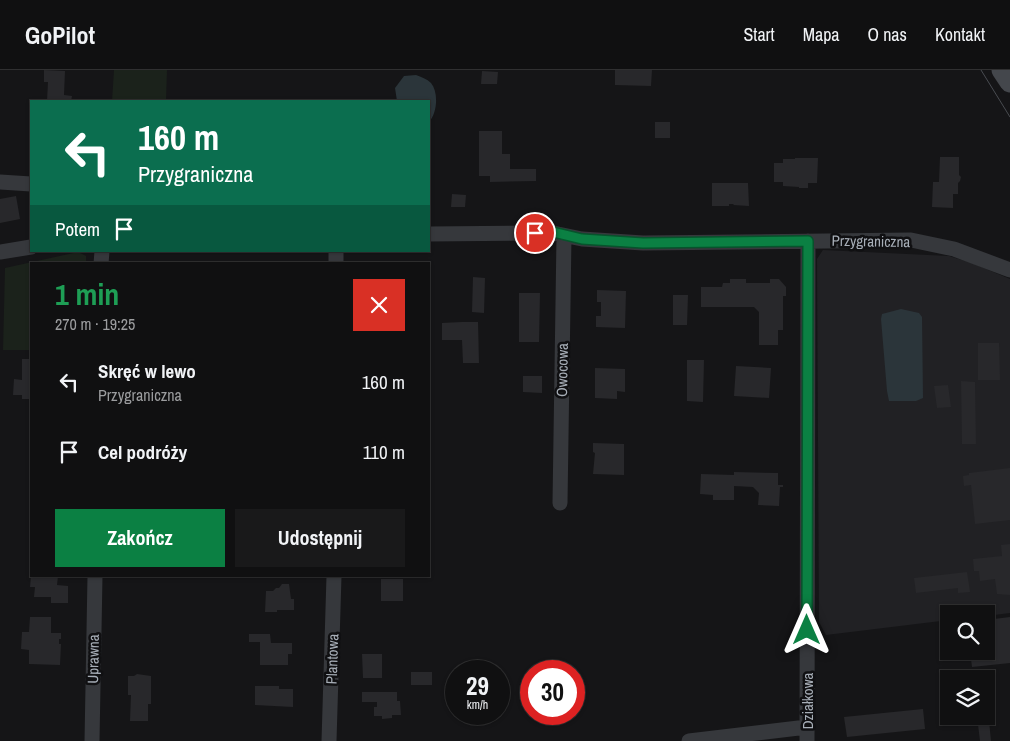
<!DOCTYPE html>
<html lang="pl">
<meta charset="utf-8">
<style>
:root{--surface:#101011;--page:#19191a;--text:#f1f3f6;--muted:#9c9d9f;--line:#303031;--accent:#0b8043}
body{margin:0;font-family:"Archivo Narrow",sans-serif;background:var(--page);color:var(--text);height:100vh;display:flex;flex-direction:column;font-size:19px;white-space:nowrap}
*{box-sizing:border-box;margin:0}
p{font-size:16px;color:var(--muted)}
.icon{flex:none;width:28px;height:28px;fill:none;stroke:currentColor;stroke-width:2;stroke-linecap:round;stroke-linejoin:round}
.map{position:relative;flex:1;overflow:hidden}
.drawer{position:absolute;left:30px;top:192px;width:400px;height:315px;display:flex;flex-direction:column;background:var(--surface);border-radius:0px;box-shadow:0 1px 4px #0004,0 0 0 1px var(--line)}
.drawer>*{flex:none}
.hud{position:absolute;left:30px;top:30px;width:400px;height:152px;border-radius:0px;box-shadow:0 1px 4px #0004,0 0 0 1px var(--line);background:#0b6e4f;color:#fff;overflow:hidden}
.tools{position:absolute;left:940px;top:535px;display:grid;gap:10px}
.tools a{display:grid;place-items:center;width:55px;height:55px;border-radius:0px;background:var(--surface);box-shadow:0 1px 4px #0004,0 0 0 1px var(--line);font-size:25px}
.speed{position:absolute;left:445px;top:590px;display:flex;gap:10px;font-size:25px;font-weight:700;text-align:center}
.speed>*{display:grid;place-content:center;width:65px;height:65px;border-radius:50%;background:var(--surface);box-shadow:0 1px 4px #0004,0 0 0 1px var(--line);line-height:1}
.speed small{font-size:12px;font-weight:400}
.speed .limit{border:8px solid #d22;background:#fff;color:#111}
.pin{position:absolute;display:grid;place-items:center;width:42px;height:42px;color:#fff;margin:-21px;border:2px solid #fff;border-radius:50%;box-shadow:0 1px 5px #0007}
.me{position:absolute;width:55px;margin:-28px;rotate:0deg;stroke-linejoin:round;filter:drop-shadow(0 0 4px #0008)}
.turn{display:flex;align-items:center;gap:18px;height:105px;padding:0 25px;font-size:22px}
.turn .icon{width:65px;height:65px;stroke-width:2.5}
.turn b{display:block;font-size:35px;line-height:42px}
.then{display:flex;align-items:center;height:48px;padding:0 25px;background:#0003;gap:10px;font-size:19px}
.round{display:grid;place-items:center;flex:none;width:52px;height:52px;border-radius:0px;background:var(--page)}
.headline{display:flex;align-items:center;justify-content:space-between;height:85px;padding:0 25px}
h1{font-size:30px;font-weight:800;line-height:38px;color:#1e9e55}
.action{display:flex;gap:10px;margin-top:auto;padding:10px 25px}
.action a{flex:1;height:58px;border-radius:0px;background:var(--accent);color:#fff;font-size:20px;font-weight:800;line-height:58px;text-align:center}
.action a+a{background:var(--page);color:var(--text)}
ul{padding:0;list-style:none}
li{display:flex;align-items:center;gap:15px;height:70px;padding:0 25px}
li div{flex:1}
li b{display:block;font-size:19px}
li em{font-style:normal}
header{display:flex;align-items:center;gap:30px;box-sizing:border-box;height:70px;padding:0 25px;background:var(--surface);border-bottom:1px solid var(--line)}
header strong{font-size:24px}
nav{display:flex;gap:28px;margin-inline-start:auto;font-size:18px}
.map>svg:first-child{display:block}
</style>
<header>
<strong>GoPilot</strong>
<nav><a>Start</a><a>Mapa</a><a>O nas</a><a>Kontakt</a></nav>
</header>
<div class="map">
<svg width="1010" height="671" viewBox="0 0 1010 671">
<rect width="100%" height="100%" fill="#151517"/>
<!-- built -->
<path fill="#212124" d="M823,180L949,186L972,193L1010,209V543L986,546V544H949V550L826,565L819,552L817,189Z"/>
<!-- green -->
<path fill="#1b221b" d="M114,0H167L166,31H112Z
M78,182L86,186V194H31V280H3L5,198Z"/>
<!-- water -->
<path fill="#2b353a" d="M416,5C421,7 427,9 431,13C439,23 437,43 429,52V31H397L395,18L404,6Z
M901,239L919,243L922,247L923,328L916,331H889L887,321L881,249L882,244Z"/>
<!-- building -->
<path fill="#28282b" d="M44,0L65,1L64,25L72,26L71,31H47L48,12H44Z
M615,0H652L651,16L615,15Z
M482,1L498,2L497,14H481Z
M655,52H670V68H655Z
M479,61H502V84H510V99H536V111L490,112V106H479Z
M940,87H959V105L961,107L960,111L958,113V124H953V138L932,137L933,112H939Z
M795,88H818L817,113H808V118H799V117L783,116V112H774V93H783V89H795Z
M712,113H748L749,136L733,135L734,134H729V136H712Z
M452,124L466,125L465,137H451Z
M16,126L20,149L0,153V129Z
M473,207L485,208L484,243L472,242Z
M730,209H746V213H770V209H779L786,217V226H783V260H778V275H759V242L754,237H701V217H722L723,213H730Z
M597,220L626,221L625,258L596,257V246H601V232H597Z
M519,223H540L539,272H519Z
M673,225H688L687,255H673Z
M462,252H478L479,293H463L462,270H442V253Z
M978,273H999L1000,310H978Z
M22,289H31V335H29V329H22V325H13L14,309L22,310Z
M687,290H704L703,332L687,331Z
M736,296L771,298L769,328L734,326Z
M595,298L625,299V322L617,321V329L595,328Z
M523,306H542V323L523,322Z
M961,311L975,312L976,374H962Z
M948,315L951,337L937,338L934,316Z
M593,373L624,374V405L593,404L595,383L593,382Z
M1010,398V450L975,454L971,415L964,416L963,406L969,405V403Z
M734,402L778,403V415H783V417H780L779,436L758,435L759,423L753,417L734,416V430H713V425L700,424L701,404L734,405Z
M1010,474V525L997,524L995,509L980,511L979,501H974L973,489L1002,486L1001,475Z
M967,502L970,522L958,523V518L916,523L914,508Z
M31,506H58L57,515L68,516V533H51V527H34L35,517H30Z
M381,509H403V531H381Z
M282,514H289L291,529H294V540H277V542H265L266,521H273L276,518H279Z
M30,547H51V563H61V569H59V574H61L60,595L29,594V580L21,579L22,562H29Z
M1010,547V593L972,597L970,581H986V550Z
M249,564H270L271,573H292V584H288V595H260V572H249Z
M362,584H382V608H363Z
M411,602H432V615H411Z
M137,604L151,606V634H148V651H130L131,625H128V606H134Z
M255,616H279V619H293V637L255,635Z
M362,622H397V631H400L401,645H392V648L382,649V646H374V637H377V632H362Z
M923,639L925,659L847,667L844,647Z
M986,641H988L991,671H980L977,646H986Z"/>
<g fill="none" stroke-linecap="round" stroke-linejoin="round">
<!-- minor -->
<path stroke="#36383c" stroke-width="15" d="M0,112L31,114
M429,164L553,163L582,169L643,173L911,170L954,179L1010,200
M336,181V194
M0,182L31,177
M101,194L102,181
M560,433L564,166
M92,671L95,506
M329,671L334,506
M689,671L807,657
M807,671L808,171"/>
<!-- secondary -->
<path stroke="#44474c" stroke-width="21" d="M1002,0L1010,12"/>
<!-- tram -->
<path stroke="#494c51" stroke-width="1" d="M981,0L1010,47"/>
</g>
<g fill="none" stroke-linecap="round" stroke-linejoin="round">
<!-- route casing -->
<g stroke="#07532c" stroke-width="12">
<path id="route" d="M535,163L553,162L582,169L643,173L808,171L807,560"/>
</g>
<!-- route -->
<use href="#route" stroke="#0b8043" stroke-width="9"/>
</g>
<g text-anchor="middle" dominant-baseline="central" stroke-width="5" stroke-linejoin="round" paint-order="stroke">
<!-- street labels -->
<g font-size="15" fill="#a7aeb7" stroke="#101012">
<text transform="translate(871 171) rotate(1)">Przygraniczna</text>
<text transform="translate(562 300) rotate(-89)">Owocowa</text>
<text transform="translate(93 589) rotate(-89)">Uprawna</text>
<text transform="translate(332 589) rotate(-88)">Plantowa</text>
<text transform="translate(807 631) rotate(-90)">Działkowa</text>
</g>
</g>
</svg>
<div class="tools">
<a><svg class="icon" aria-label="search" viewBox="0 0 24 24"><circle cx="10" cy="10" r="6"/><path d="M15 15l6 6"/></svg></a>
<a><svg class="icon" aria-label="layers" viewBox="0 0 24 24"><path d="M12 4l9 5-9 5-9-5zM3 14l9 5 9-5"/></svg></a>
</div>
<div class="speed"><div>29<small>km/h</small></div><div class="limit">30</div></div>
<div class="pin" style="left:535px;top:163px;background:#d93025"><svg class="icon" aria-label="arrive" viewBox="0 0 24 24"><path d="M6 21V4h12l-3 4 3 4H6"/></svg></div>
<svg class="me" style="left:807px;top:560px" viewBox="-20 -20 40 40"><path d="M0-17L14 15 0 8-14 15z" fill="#0b8043" stroke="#fff" stroke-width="4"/></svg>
<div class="hud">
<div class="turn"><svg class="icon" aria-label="left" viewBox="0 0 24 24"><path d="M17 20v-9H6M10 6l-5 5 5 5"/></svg><div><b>160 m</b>Przygraniczna</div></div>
<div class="then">Potem<svg class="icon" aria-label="arrive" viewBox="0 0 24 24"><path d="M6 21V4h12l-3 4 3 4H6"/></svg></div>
</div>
<section class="drawer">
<div class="headline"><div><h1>1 min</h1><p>270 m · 19:25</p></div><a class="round" style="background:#d93025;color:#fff"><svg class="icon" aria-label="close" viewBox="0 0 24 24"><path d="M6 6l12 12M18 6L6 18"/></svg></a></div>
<ul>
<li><svg class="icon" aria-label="left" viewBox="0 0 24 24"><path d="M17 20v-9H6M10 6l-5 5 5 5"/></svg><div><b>Skręć w lewo</b><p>Przygraniczna</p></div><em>160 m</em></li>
<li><svg class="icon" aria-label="arrive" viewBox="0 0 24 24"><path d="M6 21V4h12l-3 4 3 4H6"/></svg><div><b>Cel podróży</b></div><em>110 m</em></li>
</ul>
<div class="action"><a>Zakończ</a><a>Udostępnij</a></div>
</section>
</div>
